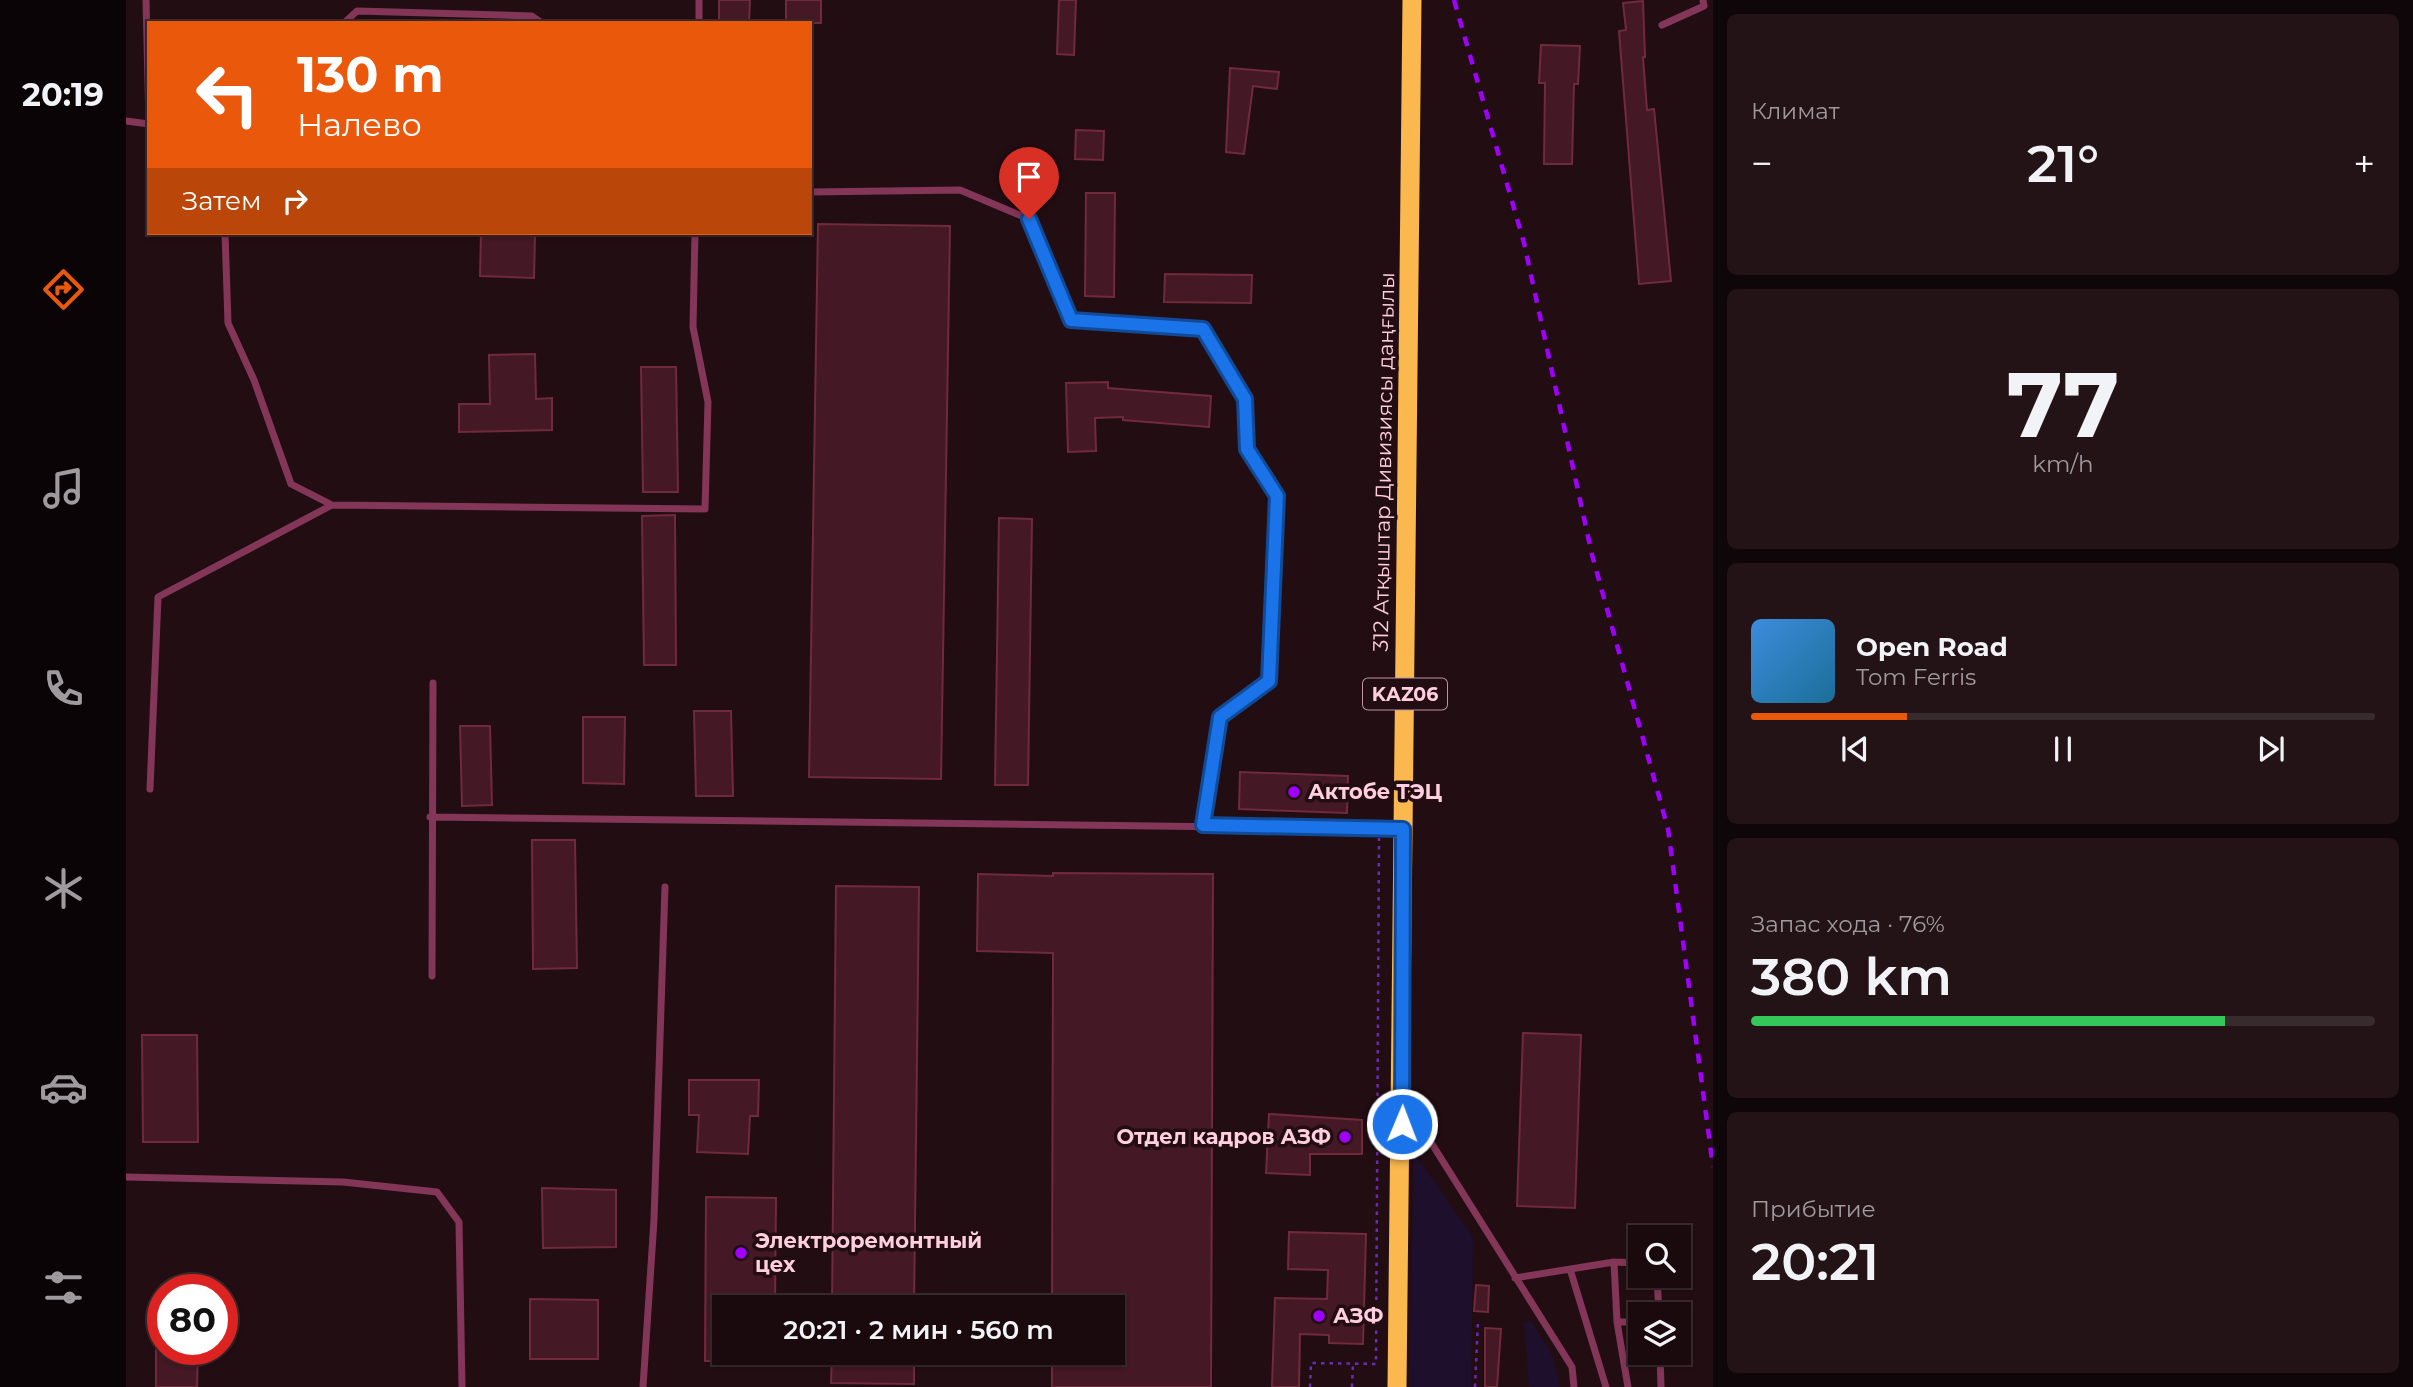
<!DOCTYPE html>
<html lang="ru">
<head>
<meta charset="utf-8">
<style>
  body { margin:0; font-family:Montserrat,sans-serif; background:#231317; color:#f1f3f6; height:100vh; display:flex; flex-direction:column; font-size:26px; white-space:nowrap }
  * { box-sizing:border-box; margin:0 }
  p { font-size:23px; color:#9f9a9e }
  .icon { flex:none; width:38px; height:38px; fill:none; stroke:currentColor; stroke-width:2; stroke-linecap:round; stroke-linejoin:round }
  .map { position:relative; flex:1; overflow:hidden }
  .drawer { display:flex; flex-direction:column; gap:14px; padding:14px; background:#0e0608; width:700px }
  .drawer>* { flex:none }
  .hud { position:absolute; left:21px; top:21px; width:665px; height:214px; border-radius:0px; box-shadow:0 2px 5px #0004,0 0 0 2px #382b2e; background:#ea580c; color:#fff; overflow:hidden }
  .controls { position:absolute; left:1502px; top:1225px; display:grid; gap:14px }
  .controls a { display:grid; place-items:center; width:63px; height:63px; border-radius:0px; background:#1a0a0e; box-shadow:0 2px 5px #0004,0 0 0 2px #382b2e; font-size:35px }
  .speed { position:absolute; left:21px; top:1274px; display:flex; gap:14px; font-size:35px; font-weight:700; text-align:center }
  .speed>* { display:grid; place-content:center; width:91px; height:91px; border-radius:50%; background:#1a0a0e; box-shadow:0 2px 5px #0004,0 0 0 2px #382b2e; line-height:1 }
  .speed .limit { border:10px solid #d22; background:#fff; color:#111 }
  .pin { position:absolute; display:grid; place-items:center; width:60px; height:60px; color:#fff; margin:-72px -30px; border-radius:50% 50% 50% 0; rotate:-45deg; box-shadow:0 0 7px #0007 }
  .pin .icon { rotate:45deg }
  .me { position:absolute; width:77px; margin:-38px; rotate:1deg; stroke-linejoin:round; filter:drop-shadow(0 0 5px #0008) }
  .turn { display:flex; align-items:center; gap:24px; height:147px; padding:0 35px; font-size:32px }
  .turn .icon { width:91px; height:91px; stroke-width:2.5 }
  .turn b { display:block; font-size:49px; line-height:60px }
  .then { display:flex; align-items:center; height:66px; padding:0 35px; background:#0003; gap:14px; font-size:26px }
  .big { font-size:52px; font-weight:600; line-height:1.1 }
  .drawer .tile { flex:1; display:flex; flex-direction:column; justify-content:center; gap:10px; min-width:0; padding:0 24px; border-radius:10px; background:#231317 }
  .drawer .dial { align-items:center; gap:0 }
  .dial b { font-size:91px; line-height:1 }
  .song { display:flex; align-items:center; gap:21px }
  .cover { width:84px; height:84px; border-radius:10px; background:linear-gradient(135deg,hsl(210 70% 55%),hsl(200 70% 35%)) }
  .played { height:7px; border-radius:4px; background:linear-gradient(90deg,#ea580c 25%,#382b2e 25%) }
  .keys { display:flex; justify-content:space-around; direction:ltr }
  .heat { display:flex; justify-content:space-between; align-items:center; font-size:38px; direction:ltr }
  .charge { height:10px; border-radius:5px; background:linear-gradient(90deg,#34c759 76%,#382b2e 0) }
  .trip { position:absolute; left:586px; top:1295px; width:413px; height:70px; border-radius:0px; background:#1a0a0e; box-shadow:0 2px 5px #0004,0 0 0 2px #382b2e; font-weight:600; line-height:70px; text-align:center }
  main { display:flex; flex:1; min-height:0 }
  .tab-bar { display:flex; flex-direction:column; width:126px; justify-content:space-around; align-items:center; background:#0a0406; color:#9f9a9e }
  .tab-bar .icon { width:49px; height:49px }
  .tab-bar .active { color:#ea580c }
  .tab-bar b { font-size:32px; color:#f1f3f6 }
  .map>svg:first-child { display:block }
</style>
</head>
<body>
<main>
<nav class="tab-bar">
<b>20:19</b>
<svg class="icon active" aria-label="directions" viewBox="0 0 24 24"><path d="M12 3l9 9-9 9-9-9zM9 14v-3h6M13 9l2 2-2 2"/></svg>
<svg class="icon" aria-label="music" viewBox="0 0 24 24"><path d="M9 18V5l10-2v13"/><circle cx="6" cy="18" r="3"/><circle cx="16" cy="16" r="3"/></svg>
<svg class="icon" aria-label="phone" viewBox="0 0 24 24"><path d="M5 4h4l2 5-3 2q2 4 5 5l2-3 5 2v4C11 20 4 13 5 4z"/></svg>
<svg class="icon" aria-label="climate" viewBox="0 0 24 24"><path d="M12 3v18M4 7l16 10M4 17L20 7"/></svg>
<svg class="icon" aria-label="car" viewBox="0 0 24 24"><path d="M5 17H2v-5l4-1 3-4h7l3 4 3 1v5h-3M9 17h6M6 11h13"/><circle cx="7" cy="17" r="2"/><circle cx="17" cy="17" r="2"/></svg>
<svg class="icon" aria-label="filters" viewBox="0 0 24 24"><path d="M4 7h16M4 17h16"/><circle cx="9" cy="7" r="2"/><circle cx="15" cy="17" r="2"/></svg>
</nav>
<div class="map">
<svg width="1587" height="1387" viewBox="0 0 1587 1387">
  <rect width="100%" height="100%" fill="#220d13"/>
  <path fill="#1e102d" d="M1288 1153 1347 1237 1345 1387H1283Z
    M1405 1321 1425 1353 1434 1387H1403L1398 1322Z"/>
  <path fill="#441824" stroke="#712a3c" stroke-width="2" d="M593 0H624L623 23H593Z
    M660 0H695V23H660Z
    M933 0H950L948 55 931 54Z
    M1517 1 1519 57H1517L1521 110 1528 109 1545 281 1513 284 1493 31 1500 30 1497 3Z
    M1415 45 1454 46 1452 84H1448L1446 164H1418L1419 83H1413Z
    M1104 68 1153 72 1151 89 1127 86 1118 154 1100 152Z
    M950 130 978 131 977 160 949 159Z
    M960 193H989L988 297 959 296Z
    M692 224 824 226 815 779 683 777Z
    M355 233H409L408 278 354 276Z
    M1039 274 1126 275 1125 303 1038 302Z
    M409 354 410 399 426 398V430L333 432V404H364L363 355Z
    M515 367H550L552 492H517Z
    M982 382V388L1085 396 1083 427 997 420V417L969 418 970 451 942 452 940 383Z
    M549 515 550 665H518L516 516Z
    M873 518 906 519 902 785H869Z
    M568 711H605L607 796H570Z
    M457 717H499L498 784 457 783Z
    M334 726H364L366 805 336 806Z
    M1114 772 1222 776 1221 813 1113 809Z
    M406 840H449L451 968 407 969Z
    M927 873 1087 874 1085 1387H926V1353H987V1307H926L927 953 851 951 852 874 927 876Z
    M710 886 793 887 788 1307H706Z
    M1397 1033 1455 1035 1449 1208 1391 1206Z
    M16 1035H71L72 1142H17Z
    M563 1080H633L632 1116H624L622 1154 571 1152 573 1115H563Z
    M1143 1114 1236 1120V1154H1184V1175L1140 1173Z
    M416 1188 490 1190V1247L417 1248Z
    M580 1197 650 1198 649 1307H598V1361H579Z
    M1163 1232 1240 1234 1237 1344 1203 1343V1335L1174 1334 1173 1387H1146L1149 1298 1201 1299 1202 1270 1162 1269Z
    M1350 1285 1363 1286 1362 1312 1348 1311Z
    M404 1299 472 1300V1359H404Z
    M1359 1328 1375 1329 1371 1387H1359Z
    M30 1349H72L71 1387H30Z
    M706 1353H788V1384L705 1383Z"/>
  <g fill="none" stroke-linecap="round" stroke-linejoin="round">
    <path stroke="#6e2ab7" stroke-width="2.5" stroke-dasharray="3.5 5" stroke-linecap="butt" d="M1184 1387 1185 1363 1250 1364 1253 838
      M1226 1387 1227 1364
      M1349 1387 1352 1321"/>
    <path stroke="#833657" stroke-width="7" d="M218 23 231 11 406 16 416 23
      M573 23V0
      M1536 25 1578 6 1577 0
      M0 121 23 124 20 0
      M684 192 834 190 903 219 945 320 1077 329 1119 399 1121 449 1151 496 1143 681 1094 717 1077 825
      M99 233 102 323 128 380 165 484 206 505
      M24 789 32 597 206 505 579 509 582 402 567 327 569 233
      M304 817 1276 829
      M306 976 307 683
      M1279 1101 1446 1367 1448 1387
      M0 1177 217 1182 311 1192 333 1222 336 1387
      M1488 1262 1491 1322 1502 1387
      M1444 1269 1480 1387
      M1531 1276 1533 1314
      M1389 1278 1488 1262 1514 1263
      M1491 1322H1514
      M1534 1353 1535 1387
      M517 1387 528 1220 539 887"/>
    <path stroke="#fab84f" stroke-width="19" d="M1271 1387 1286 0"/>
    <path stroke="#9f00f9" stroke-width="4.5" stroke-dasharray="10 9" stroke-linecap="butt" d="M1328 0 1398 243 1466 555 1542 829 1587 1167"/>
  </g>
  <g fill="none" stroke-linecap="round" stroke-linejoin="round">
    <g stroke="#114b97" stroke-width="18">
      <path id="route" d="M903 219 945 320 1077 329 1119 399 1121 449 1151 496 1143 681 1094 717 1077 825 1277 829 1276 1124"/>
    </g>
    <use href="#route" stroke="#1a73e8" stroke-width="12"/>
  </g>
  <g fill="#9f00f9" stroke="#220d13" stroke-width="2.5">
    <circle cx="1168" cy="792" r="7"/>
    <circle cx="1219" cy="1137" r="7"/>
    <circle cx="615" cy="1253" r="7"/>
    <circle cx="1193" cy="1316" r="7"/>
  </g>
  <g text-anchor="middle" stroke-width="7" stroke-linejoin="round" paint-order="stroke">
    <rect fill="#220d13" stroke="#bd94a2" stroke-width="2" x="1237" y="678.5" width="84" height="31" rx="5"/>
    <g font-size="19" font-weight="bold" fill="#ffcedf">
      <text x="1279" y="701">KАZ06</text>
    </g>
    <g font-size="21" fill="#ffcedf" stroke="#220d13">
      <text transform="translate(1258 462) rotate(-89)" y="7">312 Атқыштар Дивизиясы даңғылы</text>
    </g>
    <g font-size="21" font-weight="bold" fill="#ffcedf" stroke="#220d13" text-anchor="start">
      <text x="1182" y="799">Актобе ТЭЦ</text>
      <text x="1205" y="1144" text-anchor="end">Отдел кадров АЗФ</text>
      <text x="629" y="1248">Электроремонтный<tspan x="629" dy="24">цех</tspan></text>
      <text x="1207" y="1323">АЗФ</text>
    </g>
  </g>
</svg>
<div class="controls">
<a><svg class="icon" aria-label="search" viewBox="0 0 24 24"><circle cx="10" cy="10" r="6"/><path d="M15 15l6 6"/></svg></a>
<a><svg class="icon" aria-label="layers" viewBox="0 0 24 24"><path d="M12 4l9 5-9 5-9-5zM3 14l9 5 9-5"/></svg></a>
</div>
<div class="speed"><div class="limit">80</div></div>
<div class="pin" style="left:903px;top:219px;background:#d93025"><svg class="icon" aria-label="arrive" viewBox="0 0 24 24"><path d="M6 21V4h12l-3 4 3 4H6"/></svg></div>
<svg class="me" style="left:1276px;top:1124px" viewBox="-20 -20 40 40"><circle r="17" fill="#1a73e8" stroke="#fff" stroke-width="3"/><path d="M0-11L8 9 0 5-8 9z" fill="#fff"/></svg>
<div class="trip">20:21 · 2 мин · 560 m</div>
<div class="hud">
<div class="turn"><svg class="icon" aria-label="left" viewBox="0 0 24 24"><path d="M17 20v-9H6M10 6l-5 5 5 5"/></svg><div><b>130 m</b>Налево</div></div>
<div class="then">Затем<svg class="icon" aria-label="right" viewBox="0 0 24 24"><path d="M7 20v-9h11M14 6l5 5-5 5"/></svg></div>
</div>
</div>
<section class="drawer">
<div class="tile"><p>Климат</p>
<div class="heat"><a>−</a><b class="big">21°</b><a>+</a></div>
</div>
<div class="tile dial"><b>77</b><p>km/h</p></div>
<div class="tile">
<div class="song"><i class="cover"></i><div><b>Open Road</b><p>Tom Ferris</p></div></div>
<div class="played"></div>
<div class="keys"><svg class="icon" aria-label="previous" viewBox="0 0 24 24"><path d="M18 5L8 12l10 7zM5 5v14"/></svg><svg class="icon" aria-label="pause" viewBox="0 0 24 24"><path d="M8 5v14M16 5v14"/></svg><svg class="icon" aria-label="next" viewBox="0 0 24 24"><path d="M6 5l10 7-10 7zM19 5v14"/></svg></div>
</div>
<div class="tile"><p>Запас хода · 76%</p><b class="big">380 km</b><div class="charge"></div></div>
<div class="tile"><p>Прибытие</p><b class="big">20:21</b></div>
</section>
</main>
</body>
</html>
